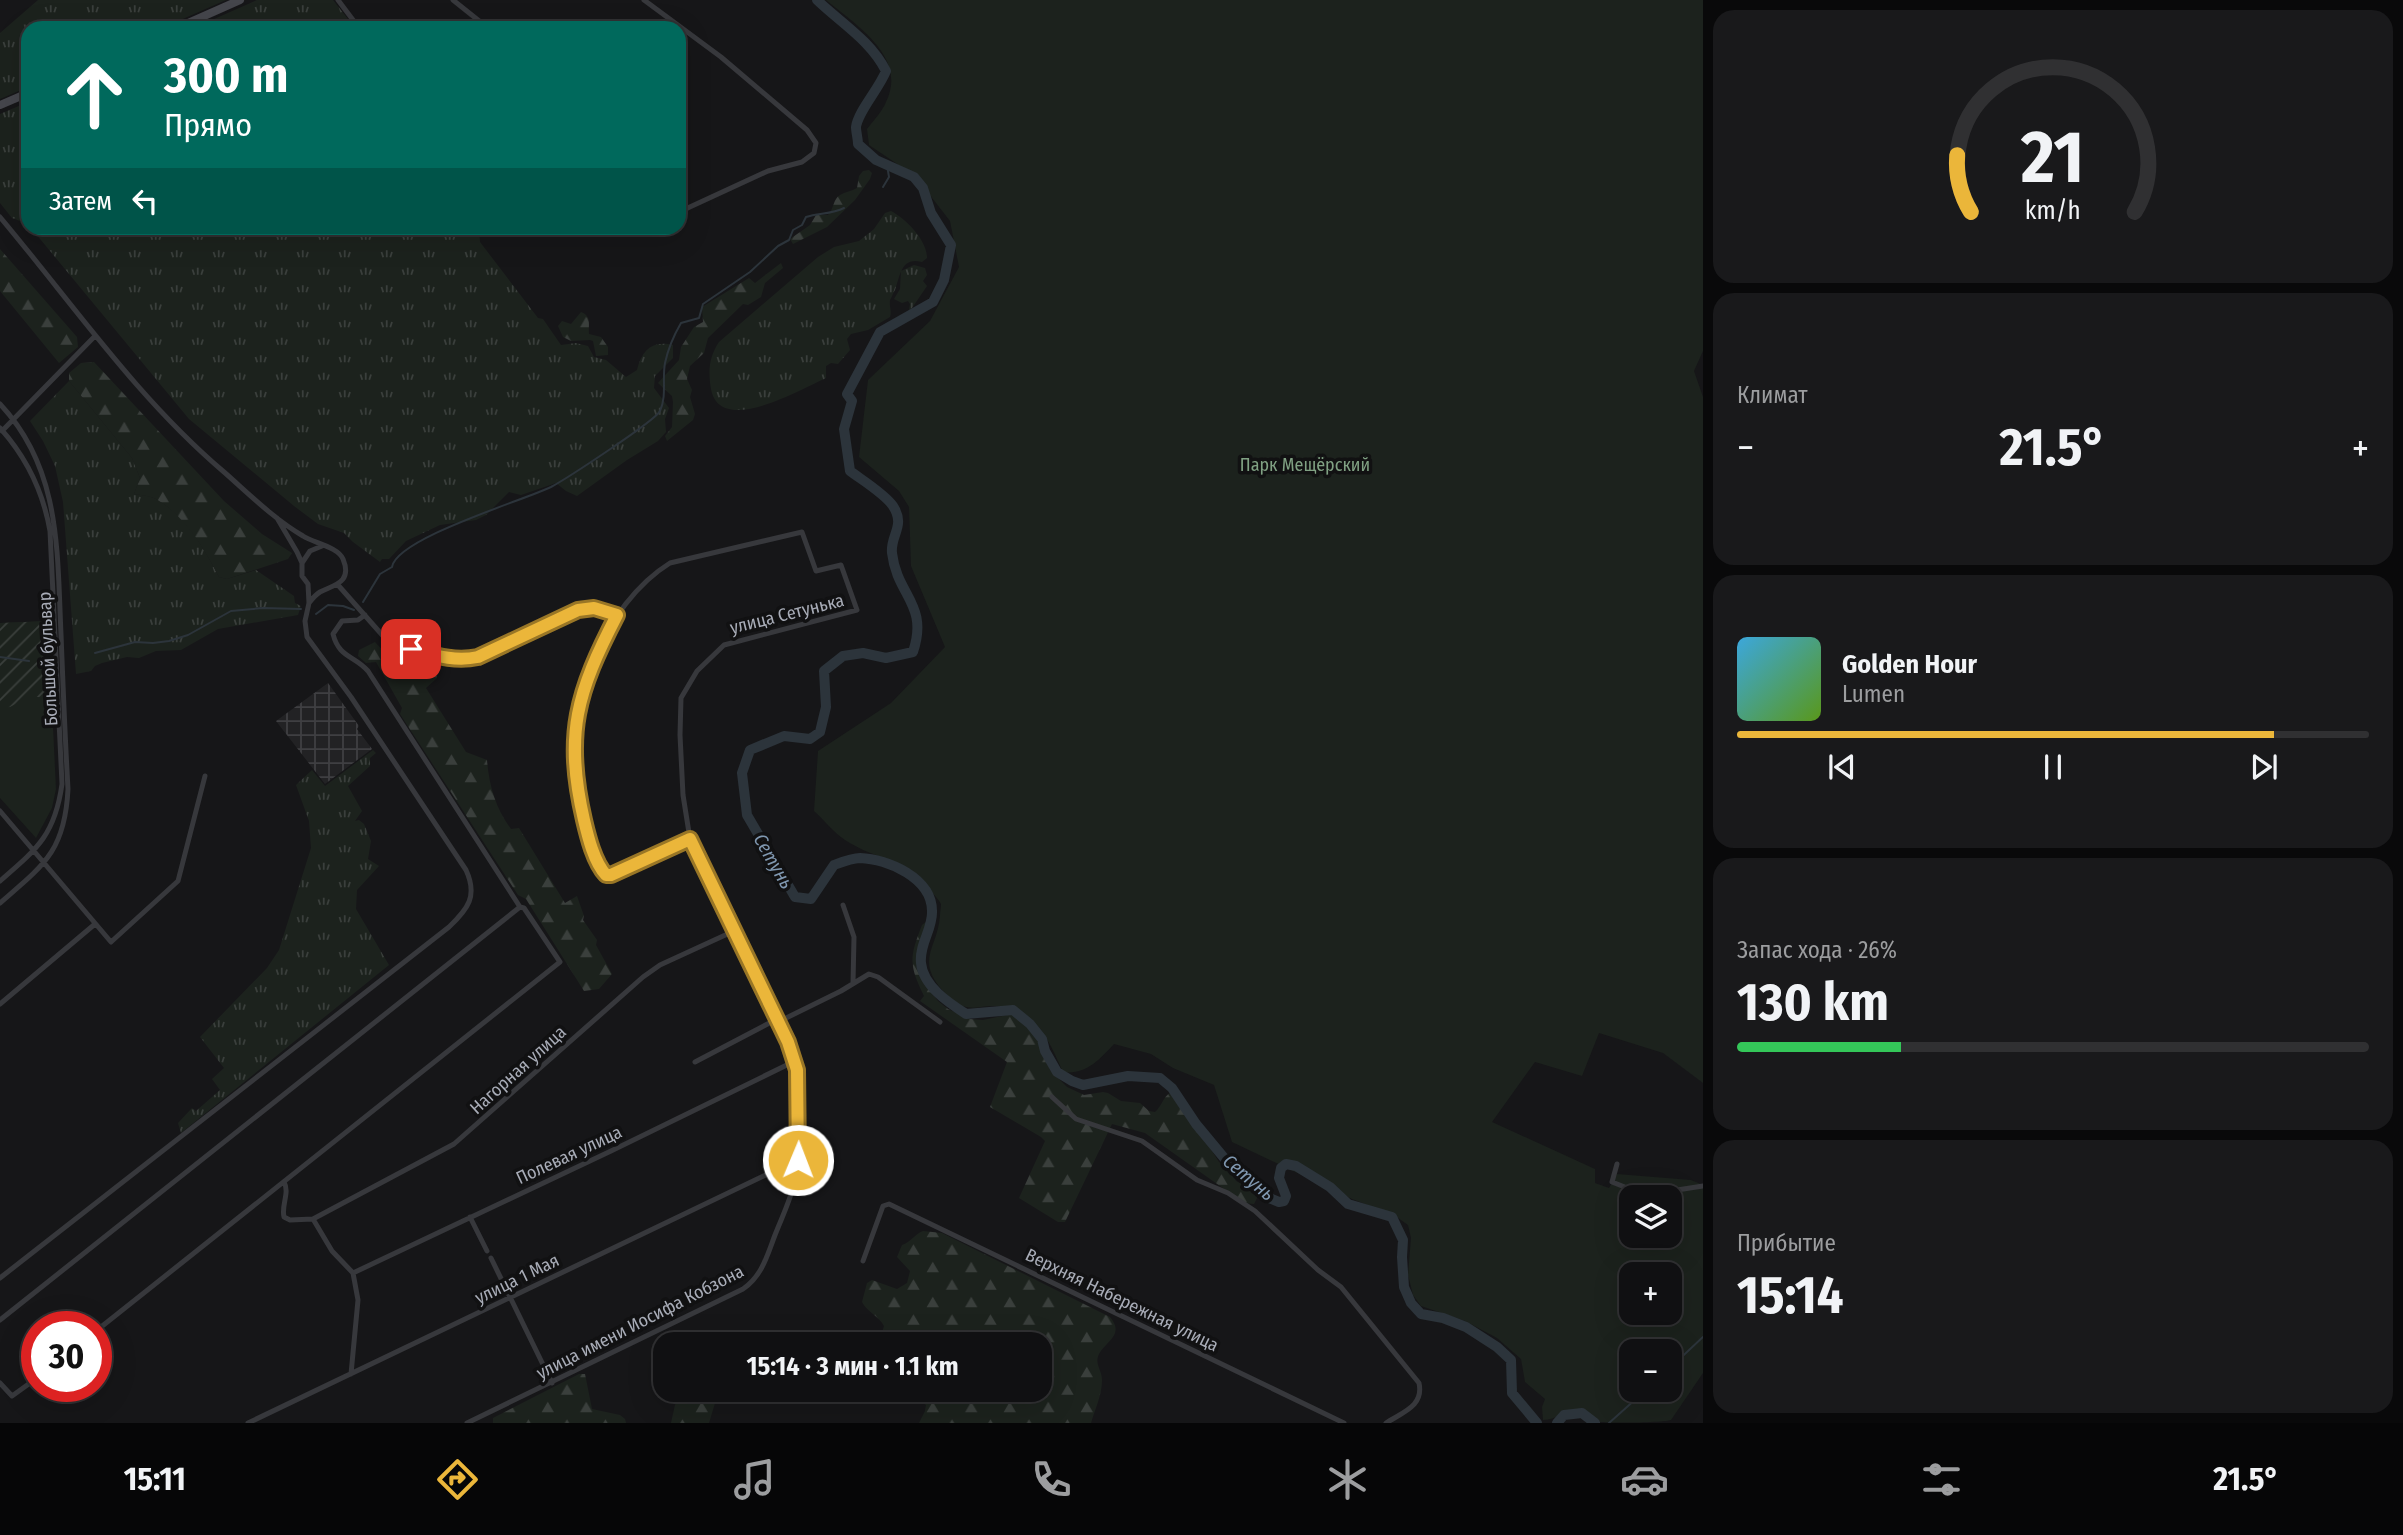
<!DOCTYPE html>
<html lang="ru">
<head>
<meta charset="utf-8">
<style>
  body { margin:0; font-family:"Fira Sans Condensed",sans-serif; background:#19191b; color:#f1f3f6; height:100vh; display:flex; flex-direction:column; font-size:26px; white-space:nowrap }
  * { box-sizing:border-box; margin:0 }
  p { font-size:23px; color:#9c9d9f }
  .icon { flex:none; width:38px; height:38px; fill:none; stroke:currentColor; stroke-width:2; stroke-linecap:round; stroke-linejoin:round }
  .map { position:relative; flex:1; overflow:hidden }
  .sheet { display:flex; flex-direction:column; gap:10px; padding:10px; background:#09090a; width:700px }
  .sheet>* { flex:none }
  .top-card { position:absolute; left:21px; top:21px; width:665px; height:214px; border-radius:21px; box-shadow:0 7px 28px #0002,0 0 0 2px #303032; background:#00695c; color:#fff; overflow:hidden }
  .fabs { position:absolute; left:1619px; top:1185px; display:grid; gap:14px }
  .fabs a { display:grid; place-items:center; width:63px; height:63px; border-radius:14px; background:#101012; box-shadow:0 7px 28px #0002,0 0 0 2px #303032; font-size:35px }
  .speed { position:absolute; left:21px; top:1311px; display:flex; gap:14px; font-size:35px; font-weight:700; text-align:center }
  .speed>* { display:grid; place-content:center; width:91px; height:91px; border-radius:50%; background:#101012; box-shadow:0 7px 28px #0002,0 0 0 2px #303032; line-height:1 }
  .speed .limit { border:10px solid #d22; background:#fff; color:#111 }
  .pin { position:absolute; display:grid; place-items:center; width:60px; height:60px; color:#fff; margin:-30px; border-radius:14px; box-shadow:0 4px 10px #0006 }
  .me { position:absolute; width:77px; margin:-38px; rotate:1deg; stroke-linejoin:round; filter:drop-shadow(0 0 5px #0008) }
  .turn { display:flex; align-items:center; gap:24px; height:147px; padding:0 28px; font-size:32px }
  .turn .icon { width:91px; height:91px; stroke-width:2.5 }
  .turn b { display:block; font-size:49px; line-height:60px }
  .then { display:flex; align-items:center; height:66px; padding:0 28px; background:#0003; gap:14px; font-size:26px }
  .big { font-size:52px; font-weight:700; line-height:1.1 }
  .sheet .card { flex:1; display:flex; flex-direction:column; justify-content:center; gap:10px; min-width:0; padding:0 24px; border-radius:21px; background:#19191b }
  .sheet .dial { align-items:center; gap:0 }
  .dial svg { height:182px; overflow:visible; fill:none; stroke:#303032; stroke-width:7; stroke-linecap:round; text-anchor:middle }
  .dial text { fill:#f1f3f6; stroke:none }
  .song { display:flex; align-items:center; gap:21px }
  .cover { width:84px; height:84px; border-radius:10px; background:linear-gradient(135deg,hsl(200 70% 55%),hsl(90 70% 35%)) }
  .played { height:7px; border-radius:4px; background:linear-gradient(90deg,#ebb63a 85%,#303032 85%) }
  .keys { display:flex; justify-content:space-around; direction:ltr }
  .heat { display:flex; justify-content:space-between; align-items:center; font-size:38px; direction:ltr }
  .charge { height:10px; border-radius:5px; background:linear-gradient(90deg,#34c759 26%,#303032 0) }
  .trip { position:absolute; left:653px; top:1332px; width:399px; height:70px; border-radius:21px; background:#101012; box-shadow:0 7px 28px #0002,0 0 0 2px #303032; font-weight:700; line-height:70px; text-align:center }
  .tab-bar { display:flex; height:112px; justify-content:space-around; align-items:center; background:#060607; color:#9c9d9f }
  .tab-bar .icon { width:49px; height:49px }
  .tab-bar .on { color:#ebb63a }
  .tab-bar b { font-size:32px; color:#f1f3f6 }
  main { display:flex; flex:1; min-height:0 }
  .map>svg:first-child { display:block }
</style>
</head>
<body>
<main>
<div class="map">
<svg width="1703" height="1423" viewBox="0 0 1703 1423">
  <defs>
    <pattern id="industrial-grid" width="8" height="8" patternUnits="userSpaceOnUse" patternTransform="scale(1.75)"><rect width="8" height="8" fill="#222224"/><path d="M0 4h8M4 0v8" fill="none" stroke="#3f3f42"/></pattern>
    <pattern id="grass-tufts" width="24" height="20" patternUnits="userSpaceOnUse" patternTransform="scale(1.75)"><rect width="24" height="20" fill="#1c221d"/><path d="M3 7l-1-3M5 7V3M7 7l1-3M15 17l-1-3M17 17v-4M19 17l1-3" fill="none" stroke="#3a3f3c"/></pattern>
    <pattern id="forest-firs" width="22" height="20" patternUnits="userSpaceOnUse" patternTransform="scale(1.75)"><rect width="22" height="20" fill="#1c221d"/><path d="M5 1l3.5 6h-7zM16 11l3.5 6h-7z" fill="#3a3f3c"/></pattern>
    <pattern id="garden-furrows" width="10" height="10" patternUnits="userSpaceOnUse" patternTransform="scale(1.75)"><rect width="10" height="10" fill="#1c221d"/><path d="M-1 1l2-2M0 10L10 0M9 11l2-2" fill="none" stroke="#3a3f3c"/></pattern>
  </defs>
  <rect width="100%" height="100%" fill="#161618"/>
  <path fill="url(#industrial-grid)" d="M328 683 359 726 357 729 372 749 325 784 276 721Z"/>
  <path fill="url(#grass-tufts)" d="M38 0H226L162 28H28V87L0 99V33Z
    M257 0H333L355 28H194Z
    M28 102V224L12 218 0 203V114Z
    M891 211C906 219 927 240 927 258L922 262C901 256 900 276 895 290 894 291 891 299 890 300 889 307 892 311 890 317L868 330 851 334 847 339 850 350 838 364 831 363 826 366V378C801 389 720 437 711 389 708 371 709 357 719 342L818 257 834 247 859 241 874 229 885 213Z
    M31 228H479L480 242 538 318 543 319 561 345 576 343 588 346 594 357 606 360 626 377 637 370C642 349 653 340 673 345V358L655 376 654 388 669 408 665 419 666 432 658 441 627 460 577 496 566 491 556 483 521 495 509 492 486 515 476 520 440 525 406 541 389 559H382L380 562 353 542 344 533 318 524 294 506 189 419Z
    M914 265 925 268 927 275 923 281 927 286 912 308 909 310 910 304 908 301 902 303 894 299 900 289 901 271Z
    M69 381 132 458 140 478 134 494C141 495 150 496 156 499 186 516 204 548 219 577L227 579 256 570 294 596 295 603 301 606 298 615 218 629 181 650 156 651 139 658 127 657 102 663 95 666 91 671 76 674 63 502 55 466 43 441 30 421Z
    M373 750 376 753 370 758V766L348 786 362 811 355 821 359 820 364 824 371 841 368 859 379 866 357 890 356 909 389 965 181 1133 178 1123 192 1108 196 1111 220 1090 212 1079 224 1068 200 1037 267 968 279 950 311 848 309 821 296 785 312 770 325 786Z"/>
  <path fill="url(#forest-firs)" d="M869 170 872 173 870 179 855 200 827 227 793 244 790 239 810 225 816 215H828C834 209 833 199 840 195 845 192 852 191 857 188L859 176 863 171Z
    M0 249 77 337 78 347 59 363 0 291Z
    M781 263 783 268 765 283 761 297 748 305 743 304 708 338 704 353 690 366 687 379 692 390 690 397 695 414 693 420 667 441 665 436 672 427 673 402 672 396 658 383 679 360 681 347 694 327 703 322 702 307 749 278 755 283Z
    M581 312C592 316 588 325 589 334L601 337 608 347V355L596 356 593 341 590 340 571 341 563 337 558 326 562 321 571 324Z
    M94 362 224 501 262 534 292 553 288 559 227 579 219 577C204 548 185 516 156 499 150 496 140 495 134 494L140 478 132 458 69 381V373L81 363Z
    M375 642 397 666 393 674 400 679 419 662 434 664 437 678 426 688 466 752 487 760C489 786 496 809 511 829L519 828 565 903 577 896 584 916 583 920 597 940 596 945 612 974 599 989 584 991 526 899 518 895 400 714 402 708 376 662 366 663 358 656 359 650Z
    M927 921 919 964 930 991 938 1001 948 1009 970 1019 983 1020 1012 1014 1018 1016 1036 1034 1050 1070 1067 1087 1084 1095 1103 1092 1108 1093 1121 1101 1140 1103 1149 1111 1155 1112C1162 1106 1163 1097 1170 1093L1176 1096 1219 1162 1230 1169 1236 1181 1257 1191V1198L1254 1204 1244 1203 1145 1133 1112 1124 1065 1222H1058L1019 1198 1045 1141 1041 1137 990 1107 1007 1062 920 1001 924 996C909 965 909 958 922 925Z
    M923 1231 942 1233 1110 1317C1125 1335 1106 1341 1099 1354 1094 1364 1102 1370 1102 1380 1102 1395 1095 1409 1091 1423H919L925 1411 926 1405 905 1390H1040V1344H871L881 1336 884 1326C879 1316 867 1312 862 1302L867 1283 872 1280 897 1289 907 1283 910 1271 897 1257 902 1245C911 1242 915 1234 923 1231Z
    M579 1374H585L592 1409 620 1415 625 1419 626 1423H493V1418Z
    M682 1390H704L715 1403 709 1423H671L675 1405Z"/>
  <path fill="#1c221d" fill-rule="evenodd" d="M826 0H1703V351L1694 371 1703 397V1083L1663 1053 1599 1033 1582 1076 1535 1062 1492 1122 1595 1169V1183L1609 1188 1617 1174 1691 1180 1703 1185V1373L1671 1420C1659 1423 1609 1423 1599 1422 1594 1420 1590 1413 1585 1412 1570 1407 1558 1420 1543 1420L1542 1407 1545 1399 1525 1382 1521 1359 1497 1338 1465 1321 1421 1306 1413 1295 1408 1275 1411 1238 1408 1225 1394 1215 1352 1199 1232 1142 1214 1085 1173 1068 1151 1054 1114 1044C1099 1060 1086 1075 1063 1072 1051 1045 1038 1013 1005 1007 980 1002 968 1018 946 994 913 960 938 949 940 915 940 912 941 908 941 904 939 900 934 895 931 891 909 859 875 860 845 840 834 833 824 820 814 811L818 751 891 703 945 647 911 566 909 507 899 491 859 457 868 380 930 321 959 267 950 221 915 176 869 145 867 129C873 121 882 112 886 102 908 57 856 25 826 0ZM1631 1197H1670V1236H1631ZM1631 1274H1670V1312H1631ZM1631 1351H1670V1390H1631Z
    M48 621 56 789 52 808 36 838 0 798V623Z"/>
  <path fill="url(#garden-furrows)" d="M48 621 52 699 31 696 10 707 0 708V623Z"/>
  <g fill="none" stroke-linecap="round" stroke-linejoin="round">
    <path stroke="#2c343b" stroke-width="2" d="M883 187 889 177 887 165
      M363 602 380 574 392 567C397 538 522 501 551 487 566 479 655 421 660 411 667 396 662 378 665 363 668 349 674 335 681 323L699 318 703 304 750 272 778 246 789 240 793 230 802 225 806 217C819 213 832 214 844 208
      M316 614 328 605 343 606 354 610
      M95 653 135 642 153 643 169 641 188 635 231 611 263 608 301 609
      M0 657 29 661
      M1670 1368 1703 1337
      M1609 1423 1646 1390"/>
    <path stroke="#2c343b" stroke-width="10" d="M817 0C842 24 870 40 886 71 879 89 858 111 856 127 856 132 858 139 858 144L876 160 914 177 923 188 931 213 951 245 944 280 933 302 880 332 847 394 852 401 844 429 850 471C862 480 885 494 893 506 906 526 890 535 892 553 897 596 929 604 913 652L886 658 863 653 843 656 824 671 826 707 820 732 810 739 784 736 750 750 742 773 747 815 795 897 811 899 834 865C842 862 852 858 860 858 888 859 932 878 932 911 933 929 919 944 921 963 923 986 949 1003 966 1014L1013 1010 1030 1024 1042 1039 1045 1051 1057 1072 1072 1081 1083 1085 1128 1076 1160 1078 1172 1088 1196 1124 1230 1165 1251 1177 1269 1198 1279 1202 1284 1201 1286 1196 1279 1178 1281 1168 1286 1164 1296 1166 1330 1187 1348 1204 1392 1217 1403 1240 1402 1257 1404 1287 1411 1303 1421 1314 1443 1318 1466 1327 1497 1347 1511 1360 1512 1393 1537 1423
      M1557 1423 1564 1415 1582 1413 1595 1423"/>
    <path stroke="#37383c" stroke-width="5" d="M338 0 359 28
      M453 0 488 28
      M644 0 721 57 807 130 816 143 814 153 802 162 768 171 679 212
      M0 217C73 304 137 398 224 472 249 494 274 519 303 536 314 543 338 547 343 559 353 583 333 585 320 592 315 595 312 599 309 603
      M624 228 627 234 642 228
      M0 404C61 469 57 550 61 634 63 686 65 737 68 789 65 851 44 865 0 903
      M0 428C27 458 43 491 50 531L62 784C55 835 37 849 0 881
      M2 431 95 336
      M302 563 310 551 322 546
      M338 585 391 645 450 659 459 660 478 657 578 610 594 608 617 615
      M0 811 111 942 178 881 205 776
      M843 905 854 937 853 983
      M0 1004 95 924
      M778 1022 841 991 869 974 878 977 940 1022
      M695 1062 777 1019
      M1052 1097 1076 1119 1142 1141 1197 1180 1228 1193 1255 1211 1318 1270 1341 1287 1419 1383C1424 1406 1403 1412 1386 1423
      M1617 1164 1612 1182 1645 1195 1703 1186
      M284 1182C290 1193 281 1205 284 1217L290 1220 313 1219 332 1251 353 1273 358 1300 351 1374
      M470 1217 487 1251
      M313 1219 454 1144 643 977 660 965 734 931
      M491 1258 552 1383
      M863 1261 883 1206 889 1204 1344 1423
      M353 1273 611 1151 795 1061
      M0 1278 449 927C468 909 478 896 466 870L351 697 307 637 305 621 309 603 308 584 302 576V563L297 552 277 518
      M0 1320 520 907
      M96 1331 560 962 524 908 520 907 368 671C354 655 339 658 333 634L342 621 358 620 365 615
      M0 1383 12 1396 37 1378
      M248 1423 797 1160
      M467 1423 743 1289C762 1276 767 1256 775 1235 782 1217 791 1199 795 1180 803 1141 802 1078 788 1042L690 839 683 795 680 735 681 698 697 671 724 645 857 610 841 565 816 571 802 532 670 563C604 604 563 707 576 784 581 814 591 842 602 871L606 875H611L690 839"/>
    <path stroke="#45464c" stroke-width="8" d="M177 28 240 0
      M0 105 28 93"/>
  </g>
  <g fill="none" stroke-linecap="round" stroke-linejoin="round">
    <g stroke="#997626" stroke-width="18">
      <path id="route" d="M411 649C434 655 454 662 478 657L578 610 594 608 617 615C577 692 564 734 584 820 588 837 594 862 606 875H611L690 839 788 1042 797 1070 798 1160"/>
    </g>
    <use href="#route" stroke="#ebb63a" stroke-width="12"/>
  </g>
  <g text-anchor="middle" stroke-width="7" stroke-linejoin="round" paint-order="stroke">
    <g font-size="18" fill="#80a183" stroke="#111112">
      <text x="1305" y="471">Парк Мещёрский</text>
    </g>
    <g font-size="18" fill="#a8acb7" stroke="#111112">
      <text transform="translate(787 614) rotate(-14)" y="6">улица Сетунька</text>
      <text transform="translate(48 659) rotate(-93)" y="6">Большой бульвар</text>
      <text transform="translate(518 1070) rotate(-42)" y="6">Нагорная улица</text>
      <text transform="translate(569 1155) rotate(-25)" y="6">Полевая улица</text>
      <text transform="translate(517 1279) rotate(-26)" y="6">улица 1 Мая</text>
      <text transform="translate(1122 1300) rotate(26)" y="6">Верхняя Набережная улица</text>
      <text transform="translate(640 1322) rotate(-27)" y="6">улица имени Иосифа Кобзона</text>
    </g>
    <g font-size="19" font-style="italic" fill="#8098b1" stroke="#111112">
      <text transform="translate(774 861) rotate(60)" y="7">Сетунь</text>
      <text transform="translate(1249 1177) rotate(40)" y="7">Сетунь</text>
    </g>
  </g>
</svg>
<div class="fabs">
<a><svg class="icon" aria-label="layers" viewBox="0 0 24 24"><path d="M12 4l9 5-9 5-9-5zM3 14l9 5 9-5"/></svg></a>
<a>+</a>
<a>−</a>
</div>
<div class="speed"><div class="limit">30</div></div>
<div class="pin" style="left:411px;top:649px;background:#d93025"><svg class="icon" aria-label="arrive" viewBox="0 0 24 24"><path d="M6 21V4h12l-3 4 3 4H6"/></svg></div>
<svg class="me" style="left:798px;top:1160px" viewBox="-20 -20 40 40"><circle r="17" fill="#ebb63a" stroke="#fff" stroke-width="3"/><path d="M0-11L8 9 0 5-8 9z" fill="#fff"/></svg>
<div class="trip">15:14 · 3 мин · 1.1 km</div>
<div class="top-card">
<div class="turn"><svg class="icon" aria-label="ahead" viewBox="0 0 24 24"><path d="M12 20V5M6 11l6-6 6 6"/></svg><div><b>300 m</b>Прямо</div></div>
<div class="then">Затем<svg class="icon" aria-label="left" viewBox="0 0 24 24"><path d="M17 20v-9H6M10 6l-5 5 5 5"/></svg></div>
</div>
</div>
<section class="sheet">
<div class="card dial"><svg viewBox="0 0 100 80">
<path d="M14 69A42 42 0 1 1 86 69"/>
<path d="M14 69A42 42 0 0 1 8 44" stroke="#ebb63a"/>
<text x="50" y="56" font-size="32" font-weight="700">21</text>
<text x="50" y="72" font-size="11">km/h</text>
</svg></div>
<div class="card"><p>Климат</p>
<div class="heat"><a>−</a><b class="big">21.5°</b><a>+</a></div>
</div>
<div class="card">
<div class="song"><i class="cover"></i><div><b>Golden Hour</b><p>Lumen</p></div></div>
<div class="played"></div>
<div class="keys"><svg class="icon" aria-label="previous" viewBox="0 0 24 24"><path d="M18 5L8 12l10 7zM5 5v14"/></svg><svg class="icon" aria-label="pause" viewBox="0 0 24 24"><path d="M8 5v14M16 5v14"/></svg><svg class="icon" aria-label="next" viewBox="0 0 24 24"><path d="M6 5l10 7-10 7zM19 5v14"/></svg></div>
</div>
<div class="card"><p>Запас хода · 26%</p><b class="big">130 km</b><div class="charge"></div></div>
<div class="card"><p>Прибытие</p><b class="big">15:14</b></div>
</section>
</main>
<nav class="tab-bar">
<b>15:11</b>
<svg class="icon on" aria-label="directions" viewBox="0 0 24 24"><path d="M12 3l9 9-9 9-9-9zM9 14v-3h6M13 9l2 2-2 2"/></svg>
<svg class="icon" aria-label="music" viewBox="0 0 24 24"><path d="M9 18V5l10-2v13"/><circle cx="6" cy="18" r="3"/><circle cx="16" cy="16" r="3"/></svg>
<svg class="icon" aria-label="phone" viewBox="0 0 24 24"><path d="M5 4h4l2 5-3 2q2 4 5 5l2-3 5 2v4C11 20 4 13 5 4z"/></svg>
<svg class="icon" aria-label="climate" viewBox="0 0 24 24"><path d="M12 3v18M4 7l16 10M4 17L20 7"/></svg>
<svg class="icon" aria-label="car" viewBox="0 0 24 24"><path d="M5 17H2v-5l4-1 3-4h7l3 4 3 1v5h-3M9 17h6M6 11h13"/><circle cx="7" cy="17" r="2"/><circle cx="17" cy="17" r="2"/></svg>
<svg class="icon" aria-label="filters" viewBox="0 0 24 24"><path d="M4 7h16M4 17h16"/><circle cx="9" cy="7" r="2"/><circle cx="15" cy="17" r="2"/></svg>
<b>21.5°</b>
</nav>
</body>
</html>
